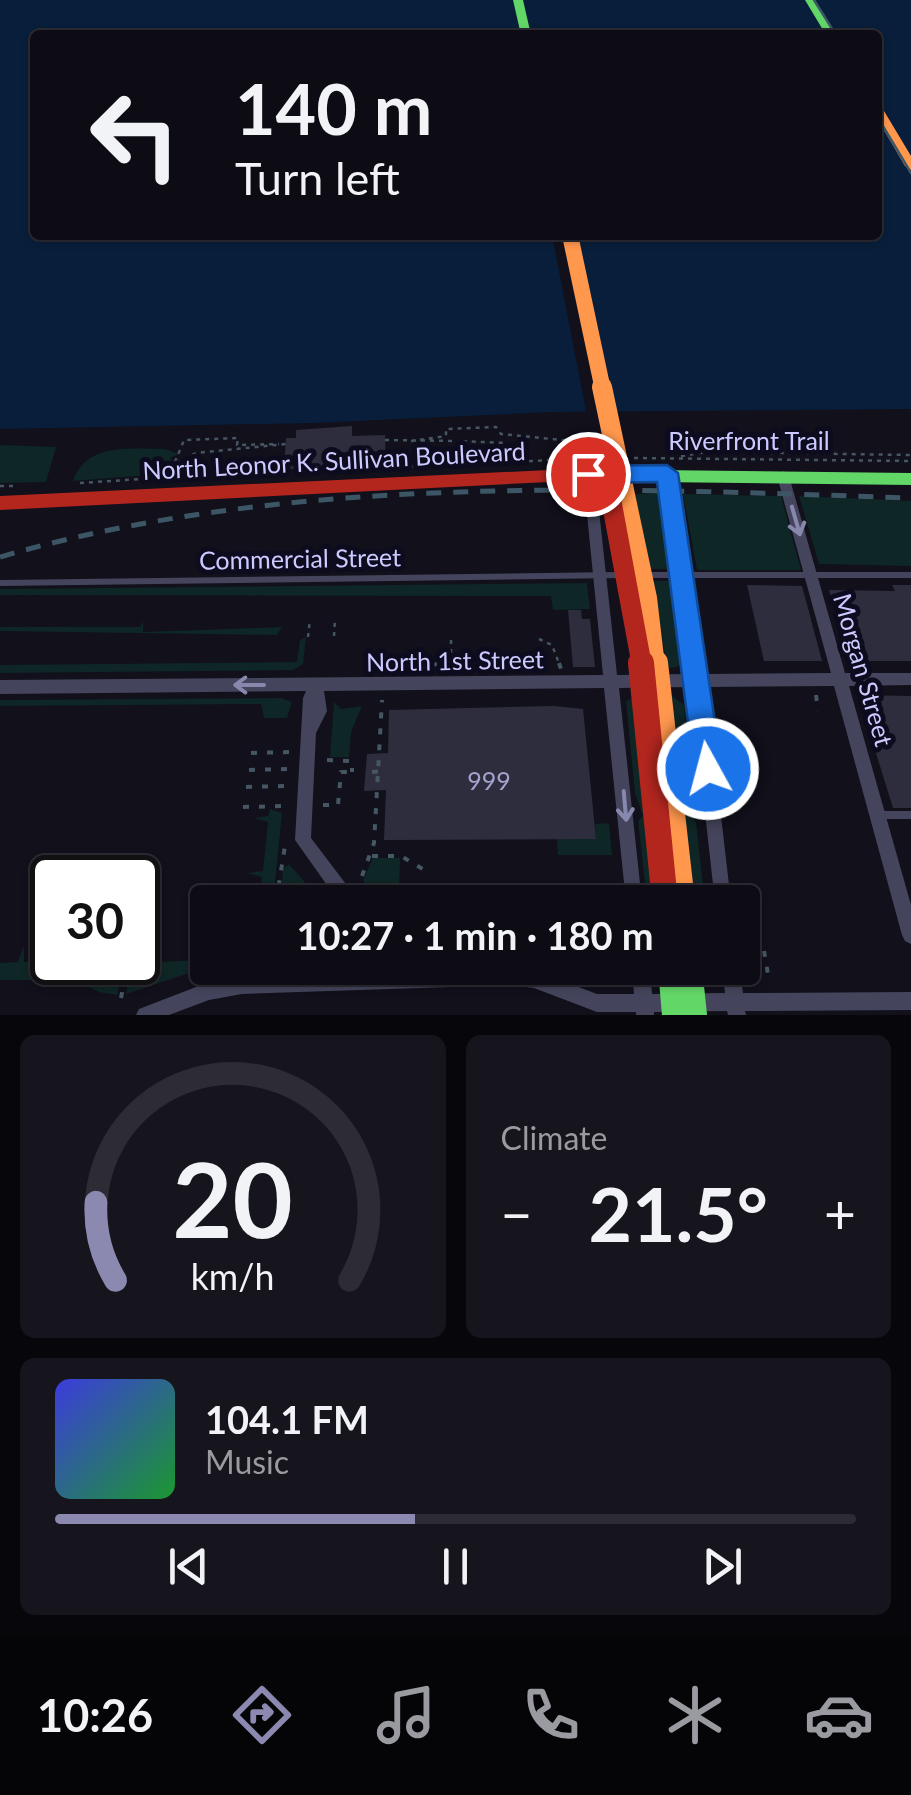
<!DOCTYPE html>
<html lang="en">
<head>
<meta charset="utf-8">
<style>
  body { margin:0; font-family:Lato,sans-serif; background:#16151d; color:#f1f3f6; height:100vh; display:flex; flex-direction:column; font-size:38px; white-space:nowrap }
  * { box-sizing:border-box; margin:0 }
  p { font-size:32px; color:#9a9ba0 }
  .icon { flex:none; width:55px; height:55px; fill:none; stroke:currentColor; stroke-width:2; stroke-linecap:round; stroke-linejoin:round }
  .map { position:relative; height:1015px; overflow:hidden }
  .side { display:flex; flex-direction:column; gap:20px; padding:20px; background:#07070b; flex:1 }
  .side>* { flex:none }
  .hud { position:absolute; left:30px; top:30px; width:852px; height:210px; border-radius:10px; box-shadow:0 2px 8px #0004,0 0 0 2px #2d2c34; background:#0d0c14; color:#f1f3f6; overflow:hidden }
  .speed { position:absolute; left:30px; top:855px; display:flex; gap:20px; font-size:50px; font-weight:700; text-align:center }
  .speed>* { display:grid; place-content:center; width:130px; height:130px; border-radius:50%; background:#0d0c14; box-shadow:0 2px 8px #0004,0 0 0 2px #2d2c34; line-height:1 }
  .speed .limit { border:5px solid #111; border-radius:15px; background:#fff; color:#111 }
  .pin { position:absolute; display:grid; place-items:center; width:85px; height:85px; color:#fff; margin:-42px; border:5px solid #fff; border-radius:50%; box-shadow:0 2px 10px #0007 }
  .me { position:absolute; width:110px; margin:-55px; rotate:353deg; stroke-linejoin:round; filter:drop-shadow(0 0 8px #0008) }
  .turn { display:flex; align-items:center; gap:35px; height:210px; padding:0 40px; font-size:45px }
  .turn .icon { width:130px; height:130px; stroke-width:2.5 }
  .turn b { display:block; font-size:70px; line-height:85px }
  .big { font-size:75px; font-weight:700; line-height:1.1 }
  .side .tile { flex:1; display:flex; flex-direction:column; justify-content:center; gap:15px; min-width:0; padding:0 35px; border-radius:15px; background:#16151d }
  .side .dial { align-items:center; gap:0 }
  .dial svg { height:260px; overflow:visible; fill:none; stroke:#2d2c34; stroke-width:7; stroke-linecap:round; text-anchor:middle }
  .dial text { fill:#f1f3f6; stroke:none }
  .song { display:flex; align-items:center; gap:30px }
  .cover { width:120px; height:120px; border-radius:15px; background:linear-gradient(135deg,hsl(240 70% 55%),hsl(130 70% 35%)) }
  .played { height:10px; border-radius:5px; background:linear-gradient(90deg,#8b89af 45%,#2d2c34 45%) }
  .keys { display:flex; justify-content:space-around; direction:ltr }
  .heat { display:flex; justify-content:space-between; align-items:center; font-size:55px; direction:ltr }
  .side .tiles { flex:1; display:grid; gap:20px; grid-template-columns:1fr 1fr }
  .tile:last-child { grid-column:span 2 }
  .trip { position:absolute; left:190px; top:885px; width:570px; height:100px; border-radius:10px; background:#0d0c14; box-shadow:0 2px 8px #0004,0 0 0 2px #2d2c34; font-weight:700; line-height:100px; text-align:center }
  .menu { display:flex; height:160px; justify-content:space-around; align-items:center; background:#050508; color:#9a9ba0 }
  .menu .icon { width:70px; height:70px }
  .menu .on { color:#8b89af }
  .menu b { font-size:45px; color:#f1f3f6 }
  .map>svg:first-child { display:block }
</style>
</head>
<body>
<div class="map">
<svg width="911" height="1015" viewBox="0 0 911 1015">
  <rect width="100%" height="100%" fill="#11101b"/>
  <path fill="#0e2625" d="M0 445 56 447 46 482 0 483Z
    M165 449 179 454 170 458 173 463 148 475 73 481C86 442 132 449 165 449Z
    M658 493 670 569H651L634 494Z
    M683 494 781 496 801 570H697Z
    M799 496 911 501V566L819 564Z
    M653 581H671L681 664 677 667 667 668Z
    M587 583 590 609 553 610 551 596 0 595V589Z
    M143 621V632L282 627 277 635 0 631V627H140Z
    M306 637 303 664 293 670 0 673V665L297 662 300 640Z
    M640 695 672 696 684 705 694 800 688 806 696 823 705 902H647L638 821 643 816 635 793 626 701Z
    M281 698 292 702 287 718H264L261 704 0 706V700Z
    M334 702 341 709 362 706 351 732 349 757H330Z
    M270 809 282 813 273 902H259L262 877 247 873 263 871 268 822 254 818 268 816Z
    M609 823 612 855H558L557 839H596L595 824Z
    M373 858H400L399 893H411V902H376L363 880Z
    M289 864 322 902H280L283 869Z
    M24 945V962L124 963 117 995 99 992 75 980H0V963L18 962Z
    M207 960V967L126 994 132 963Z"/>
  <path fill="#081e3a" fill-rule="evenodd" d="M0 0H911V409L551 412 313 423 0 429ZM35 35H878V235H35Z"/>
  <path fill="#11101b" d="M552 235H576L617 416H587Z"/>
  <path fill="#2e2d3e" d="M352 426V436L385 435 386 465 284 469 286 438H296V430Z
    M747 585 802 586 822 661H764Z
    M892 585H911V661H862L854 635H842L829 590 895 591Z
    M568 610H581L582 619H590L595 667H573Z
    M858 695 911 696V808H893Z
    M554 706 583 709 596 839 384 840 386 790 364 791 367 754 388 753 389 710Z"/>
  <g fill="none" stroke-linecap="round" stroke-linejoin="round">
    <path stroke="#455762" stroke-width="2.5" stroke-dasharray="4 5" stroke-linecap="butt" d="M385 440 457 441
      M411 441 446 436V429L496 427 501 434 592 443
      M681 456 708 452 911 455
      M634 458 911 461
      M482 461 458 441 507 443
      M175 462 184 440 238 438 237 445 279 444
      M466 464 596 458
      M205 475 450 465
      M150 478 188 476
      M144 479 196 453 286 444
      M80 483 142 479
      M0 486H16
      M334 636 335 619
      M308 637 310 619
      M539 639 552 645 560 666
      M451 640V666
      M854 648 859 664"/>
    <path stroke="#455762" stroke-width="4" stroke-dasharray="6 10" stroke-linecap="butt" d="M559 663 561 669
      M419 670V666L451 663
      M816 695 818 711
      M251 753 290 752
      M327 760 352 761V772
      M249 770 290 769
      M372 772 387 771
      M246 787 288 786
      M323 805H338L341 772H348
      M243 807 286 806
      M372 856H401L426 871
      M362 876 374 843 382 700
      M276 902 285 846
      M764 951 769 980
      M121 998 128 962"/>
    <path stroke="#44455c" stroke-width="6" d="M646 575H911
      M0 583 619 575"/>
    <path stroke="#44455c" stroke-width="8" d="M878 815H911"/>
    <path fill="#44455c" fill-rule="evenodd" d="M667 468 673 473 704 674 831 673 777 476 783 471 789 476 845 673H911V685L849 686 911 905V944L905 941 902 935 834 686 706 687 731 902H715L691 687 619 688 642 902H626L604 688 324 691 327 711 316 733 311 838 355 896 357 902H339L295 840 303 698 306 691 0 694V680L603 675 583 474 589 469 595 474 617 675 690 674 661 473Z
      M513 968 534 970 597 994H634L632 968H650L652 994 725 993 722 968H740L743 993 911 992V1010L745 1011 746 1015H728L727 1011 654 1012V1015H636V1012H597L534 988 510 985 242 994 209 1000 169 1015H136L139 1009 209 982 242 976Z"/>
    <path fill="#63d668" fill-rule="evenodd" d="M513 0H523L531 35H521Z
      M805 0H815L836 35H826Z
      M569 469 911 473V485L569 481 560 475Z"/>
    <path fill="#ff974d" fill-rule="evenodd" d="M878 108 884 111 911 156V170L905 166 878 120Z"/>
    <path fill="#b3261e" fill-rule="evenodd" d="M569 469 578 475 569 481 0 510V496Z"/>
    <path stroke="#3d5665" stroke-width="2.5" d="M814 0 836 35
      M878 118 911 173"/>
    <path stroke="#3d5665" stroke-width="5" stroke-dasharray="15 12" stroke-linecap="butt" d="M0 557C289 473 612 488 911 498"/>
    <path stroke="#63d668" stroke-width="26" d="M671 968 675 1015
      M689 968 694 1015"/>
    <path stroke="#ff974d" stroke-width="16" d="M570 235 603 390"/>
    <path stroke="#ff974d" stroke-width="20" d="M602 387 647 598 655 666"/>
    <path stroke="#ff974d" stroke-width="26" d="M655 663 682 902"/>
    <path stroke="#b3261e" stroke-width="20" d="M606 472 642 666"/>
    <path stroke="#b3261e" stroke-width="26" d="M641 663 665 902"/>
  </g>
  <defs><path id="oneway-shaft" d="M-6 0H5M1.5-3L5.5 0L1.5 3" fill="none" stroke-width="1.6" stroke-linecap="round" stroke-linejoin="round" transform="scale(2.5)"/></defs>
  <g stroke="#8888ae">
    <use href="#oneway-shaft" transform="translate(796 521) rotate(74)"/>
    <use href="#oneway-shaft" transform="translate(249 685) rotate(180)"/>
    <use href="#oneway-shaft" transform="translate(625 806) rotate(85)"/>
  </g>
  <path fill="#1a73e8" stroke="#114b97" stroke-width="2.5" d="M667 465 678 473 722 769 718 778 708 782 698 778 694 769 657 482 588 483 577 474 588 466Z"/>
  <g text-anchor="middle" stroke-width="10" stroke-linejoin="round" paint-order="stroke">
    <g font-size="25" fill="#cccaff" stroke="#0d0c1f">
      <text x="749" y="450">Riverfront Trail</text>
      <text transform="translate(334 461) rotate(-3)" y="9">North Leonor K. Sullivan Boulevard</text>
      <text transform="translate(300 559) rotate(-1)" y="9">Commercial Street</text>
      <text transform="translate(455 661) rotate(-1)" y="9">North 1st Street</text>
      <text transform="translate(863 670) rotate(74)" y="9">Morgan Street</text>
    </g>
    <g font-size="25" fill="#a4a3cf">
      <text x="489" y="790">999</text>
    </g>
  </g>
</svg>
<div class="speed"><div class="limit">30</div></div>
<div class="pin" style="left:588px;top:474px;background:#d93025"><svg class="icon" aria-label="arrive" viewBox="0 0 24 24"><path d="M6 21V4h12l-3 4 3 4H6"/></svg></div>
<svg class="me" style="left:708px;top:769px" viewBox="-20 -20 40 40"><circle r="17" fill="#1a73e8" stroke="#fff" stroke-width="3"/><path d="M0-11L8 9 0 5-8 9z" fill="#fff"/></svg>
<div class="trip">10:27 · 1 min · 180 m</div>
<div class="hud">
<div class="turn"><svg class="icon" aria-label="left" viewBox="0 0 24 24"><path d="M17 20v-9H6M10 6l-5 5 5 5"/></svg><div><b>140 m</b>Turn left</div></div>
</div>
</div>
<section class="side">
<div class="tiles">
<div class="tile dial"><svg viewBox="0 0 100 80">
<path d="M14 69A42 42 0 1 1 86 69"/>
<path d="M14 69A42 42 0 0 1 8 45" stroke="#8b89af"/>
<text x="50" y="56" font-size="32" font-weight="700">20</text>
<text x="50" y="72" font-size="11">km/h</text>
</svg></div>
<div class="tile"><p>Climate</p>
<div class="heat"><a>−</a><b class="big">21.5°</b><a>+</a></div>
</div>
<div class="tile">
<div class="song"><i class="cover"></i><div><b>104.1 FM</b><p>Music</p></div></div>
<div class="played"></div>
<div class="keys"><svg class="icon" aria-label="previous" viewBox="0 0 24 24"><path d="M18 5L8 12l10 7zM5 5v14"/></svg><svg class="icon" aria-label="pause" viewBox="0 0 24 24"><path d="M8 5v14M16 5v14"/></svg><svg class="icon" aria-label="next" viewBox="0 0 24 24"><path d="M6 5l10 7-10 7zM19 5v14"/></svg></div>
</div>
</div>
</section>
<nav class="menu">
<b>10:26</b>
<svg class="icon on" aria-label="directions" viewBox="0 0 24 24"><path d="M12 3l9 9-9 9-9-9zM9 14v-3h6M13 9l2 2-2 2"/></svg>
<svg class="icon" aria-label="music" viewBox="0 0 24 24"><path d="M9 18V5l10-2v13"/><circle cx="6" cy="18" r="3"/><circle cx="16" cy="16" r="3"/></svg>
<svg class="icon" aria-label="phone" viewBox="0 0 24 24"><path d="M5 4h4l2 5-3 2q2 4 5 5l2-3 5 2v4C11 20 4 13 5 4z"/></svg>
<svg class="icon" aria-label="climate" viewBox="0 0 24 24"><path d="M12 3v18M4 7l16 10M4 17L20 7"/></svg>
<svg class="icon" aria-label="car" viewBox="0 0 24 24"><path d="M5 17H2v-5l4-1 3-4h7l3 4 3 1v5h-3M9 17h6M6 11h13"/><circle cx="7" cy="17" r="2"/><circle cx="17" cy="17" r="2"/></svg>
</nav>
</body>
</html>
